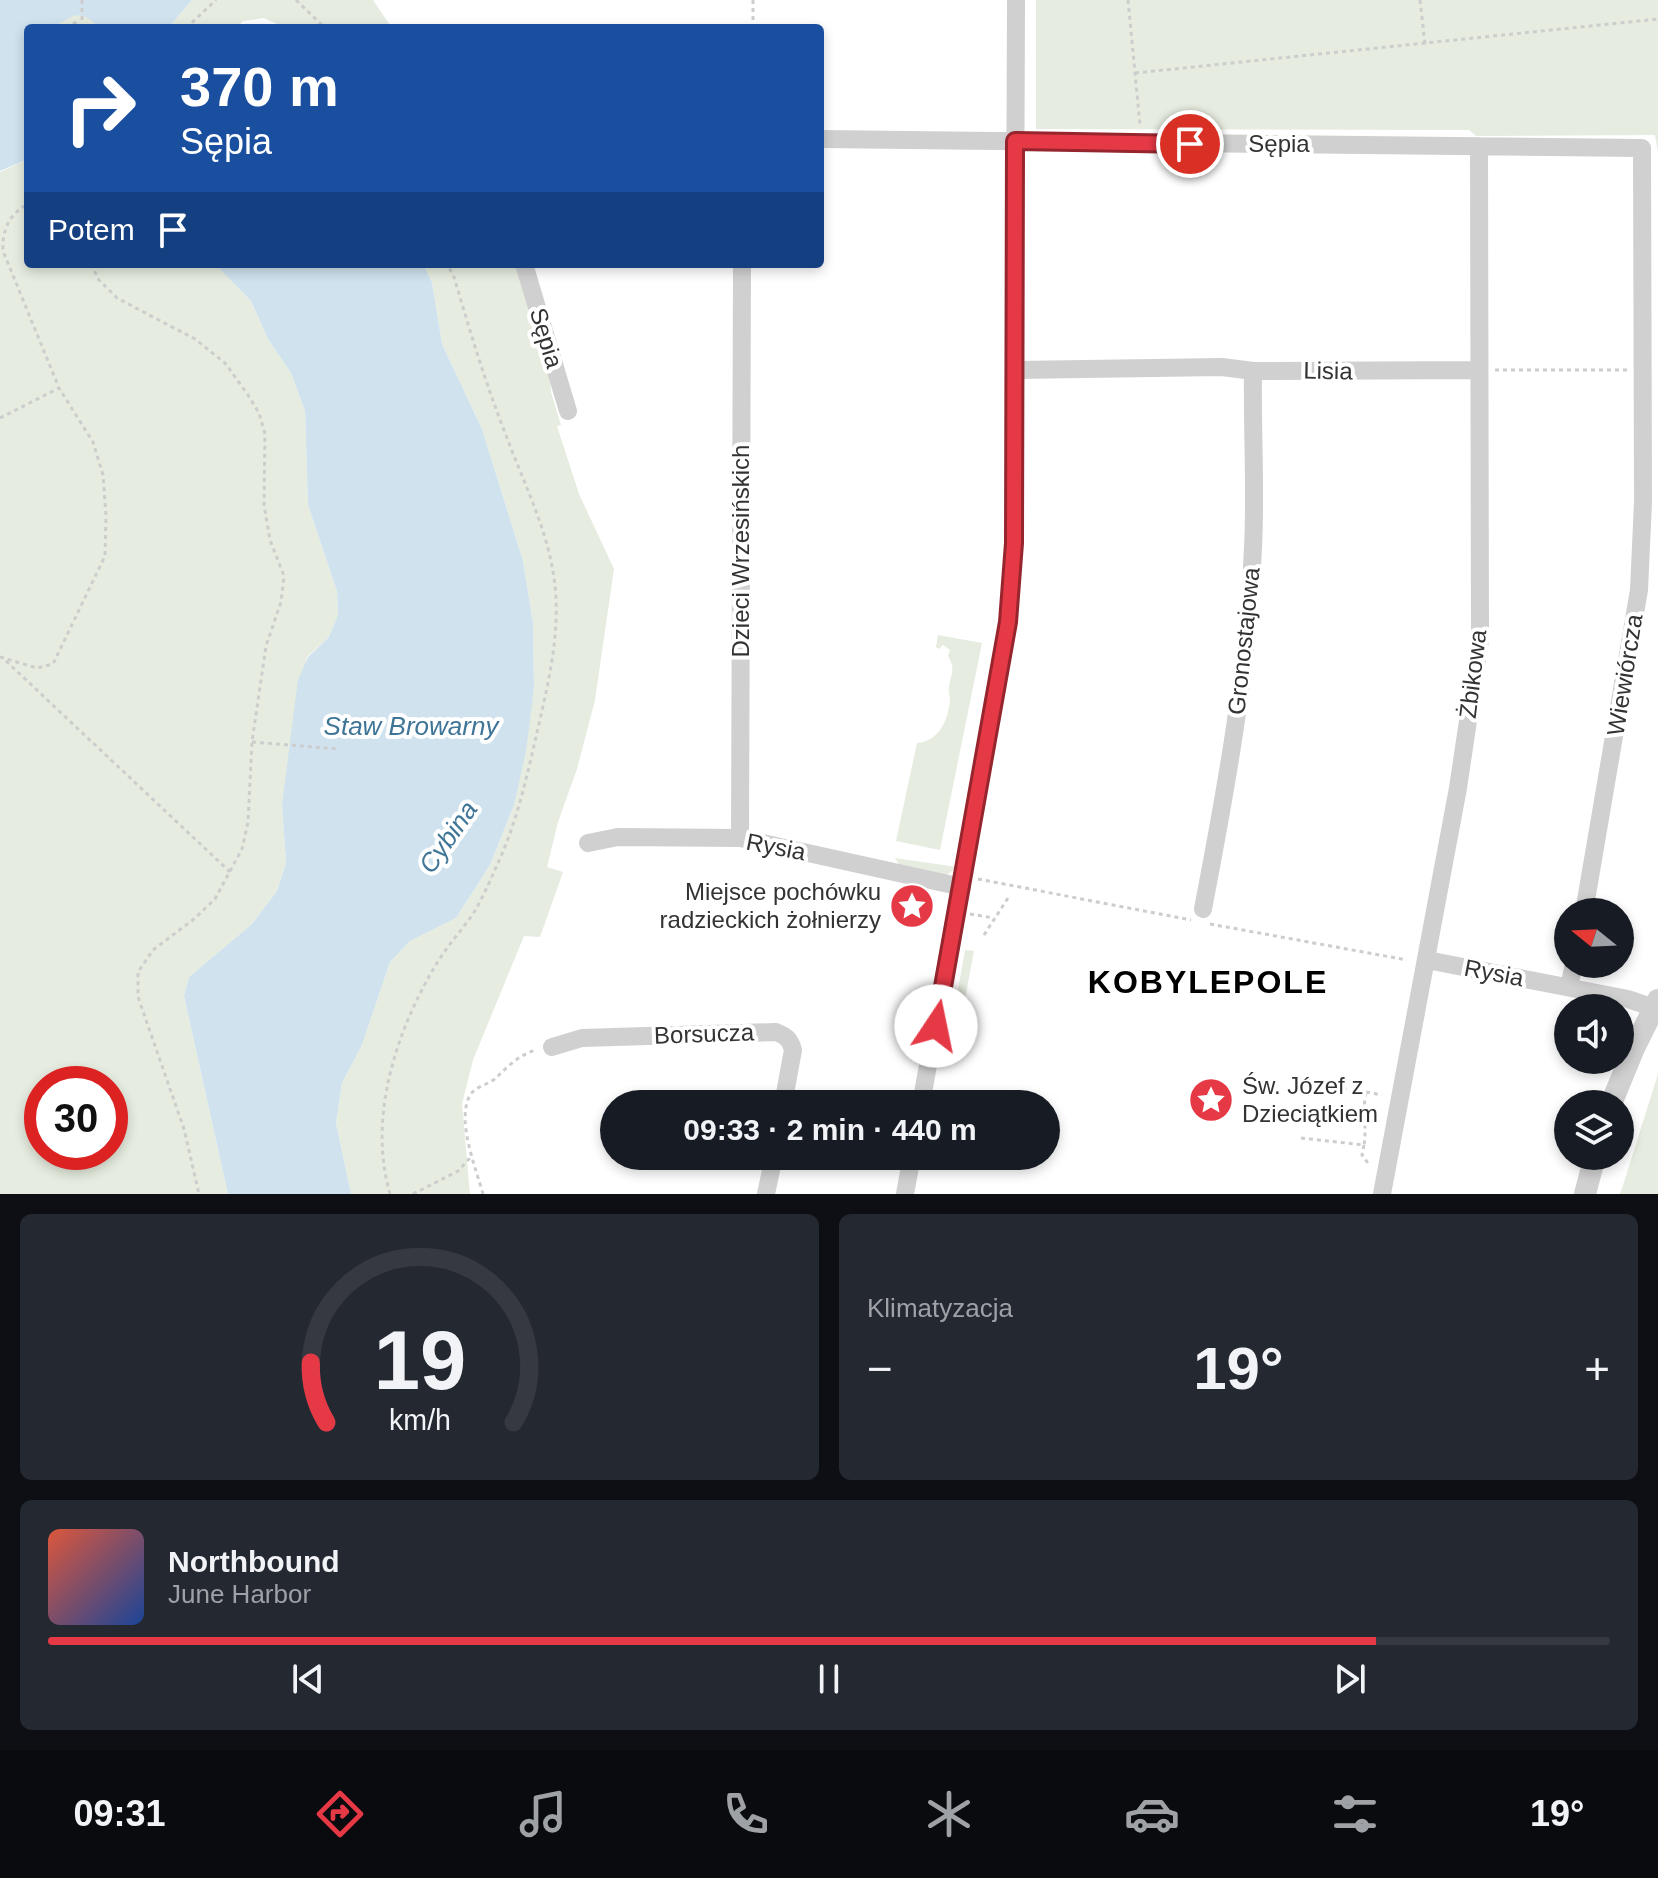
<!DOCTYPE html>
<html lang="pl">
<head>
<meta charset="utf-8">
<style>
  body { margin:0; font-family:Helvetica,sans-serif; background:#242831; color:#f1f3f6; height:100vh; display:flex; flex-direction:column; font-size:30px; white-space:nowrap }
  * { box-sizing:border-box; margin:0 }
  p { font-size:26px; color:#9ea1a6 }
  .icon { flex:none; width:44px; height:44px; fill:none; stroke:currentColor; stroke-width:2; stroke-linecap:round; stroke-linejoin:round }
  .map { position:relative; height:1194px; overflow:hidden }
  .side { display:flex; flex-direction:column; gap:20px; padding:20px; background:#0d0f14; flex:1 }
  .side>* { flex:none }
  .hud { position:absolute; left:24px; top:24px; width:800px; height:244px; border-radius:8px; box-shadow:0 4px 12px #0003; background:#1a4fa0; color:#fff; overflow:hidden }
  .needle { width:52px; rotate:288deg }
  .buttons { position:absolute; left:1554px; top:898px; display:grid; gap:16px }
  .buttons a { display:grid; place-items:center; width:80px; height:80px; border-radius:50%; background:#171b24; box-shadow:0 4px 12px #0003; font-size:40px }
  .speed { position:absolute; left:24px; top:1066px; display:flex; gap:16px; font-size:40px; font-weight:700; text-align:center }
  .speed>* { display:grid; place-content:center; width:104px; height:104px; border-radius:50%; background:#171b24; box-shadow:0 4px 12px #0003; line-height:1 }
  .speed .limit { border:12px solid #d22; background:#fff; color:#111 }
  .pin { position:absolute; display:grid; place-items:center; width:68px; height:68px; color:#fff; margin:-34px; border:4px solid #fff; border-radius:50%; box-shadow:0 2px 8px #0007 }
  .me { position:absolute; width:88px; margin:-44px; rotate:11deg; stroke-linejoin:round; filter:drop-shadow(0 0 6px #0008) }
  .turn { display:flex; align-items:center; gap:28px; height:168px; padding:0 24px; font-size:36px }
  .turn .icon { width:104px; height:104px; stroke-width:2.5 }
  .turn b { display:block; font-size:56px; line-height:68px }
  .then { display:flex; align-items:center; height:76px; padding:0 24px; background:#0003; gap:16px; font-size:30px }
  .big { font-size:60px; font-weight:700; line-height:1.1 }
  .side .tile { flex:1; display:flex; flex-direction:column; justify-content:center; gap:12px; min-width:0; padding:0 28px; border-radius:12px; background:#242831 }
  .side .dial { align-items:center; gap:0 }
  .dial svg { height:208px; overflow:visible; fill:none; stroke:#363941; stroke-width:7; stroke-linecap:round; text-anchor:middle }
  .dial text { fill:#f1f3f6; stroke:none }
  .song { display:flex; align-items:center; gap:24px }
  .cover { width:96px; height:96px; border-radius:12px; background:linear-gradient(135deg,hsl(10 70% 55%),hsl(220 70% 35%)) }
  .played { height:8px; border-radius:4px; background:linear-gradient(90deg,#e63946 85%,#363941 85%) }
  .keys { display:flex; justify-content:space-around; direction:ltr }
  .heat { display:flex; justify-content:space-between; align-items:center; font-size:44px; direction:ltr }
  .side .tiles { flex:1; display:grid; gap:20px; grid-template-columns:1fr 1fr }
  .tile:last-child { grid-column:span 2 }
  .trip { position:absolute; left:600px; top:1090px; width:460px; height:80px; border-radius:40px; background:#171b24; box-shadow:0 4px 12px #0003; font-weight:700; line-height:80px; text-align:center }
  .tabs { display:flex; height:128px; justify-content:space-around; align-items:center; background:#090b0e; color:#9ea1a6 }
  .tabs .icon { width:56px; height:56px }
  .tabs .active { color:#e63946 }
  .tabs b { font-size:36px; color:#f1f3f6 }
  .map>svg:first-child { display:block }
</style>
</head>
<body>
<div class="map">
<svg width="1658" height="1194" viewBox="0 0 1658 1194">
  <rect width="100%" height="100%" fill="#fff"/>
  <path fill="#e6ecdf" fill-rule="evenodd" d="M192 0H373L392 28H286L264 18 243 21 236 28H168Z
    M1036 0H1658V152L1655 135 1476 136 1469 130 1036 129Z
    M74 14 88 16 100 28H49Z
    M28 159V264H215L251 301 268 339 291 373 305 411 308 505 337 591 338 615 329 637 307 657 282 805 286 863 277 891 252 924 189 977 184 996 228 1194H0V172ZM42 1084H110V1152H42Z
    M423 264H518L550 369 551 392 561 425 557 426 579 494 614 569 595 700 577 769 558 822 547 867 563 872 540 937 524 936 473 1060 462 1104 470 1194H351L336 1123 342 1083 362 1045 390 962 410 941 456 918 490 865 514 805 534 688 533 623 523 561 482 429 442 344 432 282Z
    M938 635 982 643 940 850 896 841 917 743C939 741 948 721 950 700 950 696 948 692 949 687 951 674 956 669 948 656L950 650 943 645 939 649 936 647Z
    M895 858 957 867 947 875 900 866Z
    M965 950 974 951 959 1031 951 1029Z
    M1658 1074V1194H1620L1624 1182Z"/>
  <path fill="#cfe2ee" d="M0 0H192L168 28H100C75 4 73 20 48 28 43 30 33 28 28 28V159L0 171Z
    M215 264H423L432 282 442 344 482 429 523 561 533 623 534 688 526 751 514 805 490 865 456 918 410 941 390 962 362 1045 342 1083 336 1123 351 1194H228L184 996 189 977 252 924 277 891 286 863 282 805 298 680 308 657 329 637 338 615 337 591 308 505 305 411 291 373 268 339 251 301Z"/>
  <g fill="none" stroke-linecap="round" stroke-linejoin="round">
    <path stroke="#cdcdcd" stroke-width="3" stroke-dasharray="4 4" stroke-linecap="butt" d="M296 0 325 28
      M1128 0 1140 125
      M1420 0 1425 44
      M66 28 80 20
      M82 28V0
      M186 28 216 0
      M753 28V0
      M1135 73 1658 19
      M91 264 99 280 117 298 195 339 225 363 248 395 259 413 265 434 264 505 270 540 284 576 281 602 266 646 252 742 248 822 242 849 215 899 194 919 153 950 138 972V997L184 1129 199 1194
      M1495 370H1628
      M0 418 59 388
      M0 657 37 668 53 664 105 556 106 516 103 475 93 442 59 388 3 251C2 230 9 214 28 204
      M6 661 230 872
      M252 742 338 749
      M978 879 1191 920
      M970 914 994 918
      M1210 924 1407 960
      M984 935 1008 898
      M1366 1092 1382 1095
      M1301 1138 1364 1145C1367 1127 1362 1110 1366 1092L1316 1085
      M1364 1145 1362 1155 1370 1166
      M390 1194C368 1119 395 1034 434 968 445 949 460 932 473 914 482 899 490 881 497 865 516 825 526 780 536 737 546 693 558 646 556 600 554 543 527 491 507 438 486 385 470 331 454 277L447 264
      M413 1194 458 1171 470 1158
      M483 1194C476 1168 456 1121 470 1095 476 1086 488 1085 496 1078 507 1067 521 1053 537 1050"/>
    <path stroke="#d0d0d0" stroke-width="18" d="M820 139 1642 148 1643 502 1639 590 1584 912
      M524 264 568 411
      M1014 370 1222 367 1253 371 1479 370
      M740 838 742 264
      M588 843 618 837 740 838 962 887
      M1203 909C1226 789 1248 669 1253 547 1256 489 1252 429 1253 371
      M1427 960 1628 999 1654 1008
      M1569 987 1574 964
      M552 1047 582 1038 776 1032C786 1036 790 1039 793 1050L783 1104
      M921 1104 1008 622 1014 543 1016 0
      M766 1194 774 1156
      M905 1194 912 1156
      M1382 1194 1458 788 1480 640 1479 146"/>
    <path stroke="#d0d0d0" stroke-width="22" d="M1611 1104 1634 1048 1658 1000
      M1585 1194 1595 1156"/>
  </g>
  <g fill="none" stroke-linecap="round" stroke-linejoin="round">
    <g stroke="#96252e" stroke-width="20">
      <path id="route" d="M936 1026 1008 622 1014 543 1015 141 1190 144"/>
    </g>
    <use href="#route" stroke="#e63946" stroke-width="14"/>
  </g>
  <defs>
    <g id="sight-disc" transform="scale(2.3)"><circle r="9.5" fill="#e63946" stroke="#fff"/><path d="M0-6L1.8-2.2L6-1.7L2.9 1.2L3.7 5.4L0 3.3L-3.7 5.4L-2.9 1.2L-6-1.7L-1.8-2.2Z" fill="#fff"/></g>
  </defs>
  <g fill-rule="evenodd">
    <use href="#sight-disc" x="912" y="906"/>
    <use href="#sight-disc" x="1211" y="1100"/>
  </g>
  <g text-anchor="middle" stroke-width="8" stroke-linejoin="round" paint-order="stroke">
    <g font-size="24" fill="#333" stroke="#fff">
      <text x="1279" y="152">Sępia</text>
      <text transform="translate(546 338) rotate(73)" y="8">Sępia</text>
      <text transform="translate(1328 371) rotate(1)" y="8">Lisia</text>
      <text transform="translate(741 551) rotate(-90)" y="8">Dzieci Wrzesińskich</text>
      <text transform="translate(1244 641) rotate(-84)" y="8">Gronostajowa</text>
      <text transform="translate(1473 674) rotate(-83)" y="8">Żbikowa</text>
      <text transform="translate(1625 675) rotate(-81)" y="8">Wiewiórcza</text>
      <text transform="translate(776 847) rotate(11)" y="8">Rysia</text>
      <text transform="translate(1494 973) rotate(11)" y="8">Rysia</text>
      <text transform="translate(704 1034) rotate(-2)" y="8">Borsucza</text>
    </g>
    <g font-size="24" fill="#333" stroke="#fff" text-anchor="end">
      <text x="881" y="900">Miejsce pochówku<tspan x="881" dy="28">radzieckich żołnierzy</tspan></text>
      <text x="1242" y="1094" text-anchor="start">Św. Józef z<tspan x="1242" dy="28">Dzieciątkiem</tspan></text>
    </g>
    <g font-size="26" font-style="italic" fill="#3f7597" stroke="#fff">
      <text x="411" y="735">Staw Browarny</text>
      <text transform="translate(448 837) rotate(-55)" y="9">Cybina</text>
    </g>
    <g font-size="32" font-weight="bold" letter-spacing="2" fill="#000" stroke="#fff">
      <text x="1208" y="993">KOBYLEPOLE</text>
    </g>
  </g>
</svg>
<div class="buttons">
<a><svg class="needle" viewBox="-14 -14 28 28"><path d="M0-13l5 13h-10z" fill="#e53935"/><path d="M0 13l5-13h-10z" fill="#9ea1a6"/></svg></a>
<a><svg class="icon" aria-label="sound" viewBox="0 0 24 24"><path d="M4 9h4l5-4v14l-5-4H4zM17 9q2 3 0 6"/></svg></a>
<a><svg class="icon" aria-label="layers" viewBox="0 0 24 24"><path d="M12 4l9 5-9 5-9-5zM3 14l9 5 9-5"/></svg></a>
</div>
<div class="speed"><div class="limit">30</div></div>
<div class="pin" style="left:1190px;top:144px;background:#d93025"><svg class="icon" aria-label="arrive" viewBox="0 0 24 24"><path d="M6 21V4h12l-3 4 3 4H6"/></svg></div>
<svg class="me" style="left:936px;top:1026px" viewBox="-20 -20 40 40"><circle r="19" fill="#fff"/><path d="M0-13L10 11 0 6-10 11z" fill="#e63946"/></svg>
<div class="trip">09:33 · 2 min · 440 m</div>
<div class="hud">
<div class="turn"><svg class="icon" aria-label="right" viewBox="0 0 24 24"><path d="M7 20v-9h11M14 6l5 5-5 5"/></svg><div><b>370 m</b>Sępia</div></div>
<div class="then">Potem<svg class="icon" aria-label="arrive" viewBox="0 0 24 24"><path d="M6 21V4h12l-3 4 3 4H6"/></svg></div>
</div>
</div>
<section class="side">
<div class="tiles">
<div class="tile dial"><svg viewBox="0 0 100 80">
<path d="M14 69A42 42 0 1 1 86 69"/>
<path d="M14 69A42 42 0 0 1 8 46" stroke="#e63946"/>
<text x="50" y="56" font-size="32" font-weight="700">19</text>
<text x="50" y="72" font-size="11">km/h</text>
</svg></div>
<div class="tile"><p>Klimatyzacja</p>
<div class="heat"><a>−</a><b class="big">19°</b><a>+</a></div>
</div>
<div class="tile">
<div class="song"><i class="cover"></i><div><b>Northbound</b><p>June Harbor</p></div></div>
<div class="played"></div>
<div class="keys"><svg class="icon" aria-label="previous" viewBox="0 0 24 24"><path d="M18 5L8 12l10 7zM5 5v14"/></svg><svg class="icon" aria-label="pause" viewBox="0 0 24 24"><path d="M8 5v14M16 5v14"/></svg><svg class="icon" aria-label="next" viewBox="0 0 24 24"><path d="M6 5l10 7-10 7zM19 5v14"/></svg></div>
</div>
</div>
</section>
<nav class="tabs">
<b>09:31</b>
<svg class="icon active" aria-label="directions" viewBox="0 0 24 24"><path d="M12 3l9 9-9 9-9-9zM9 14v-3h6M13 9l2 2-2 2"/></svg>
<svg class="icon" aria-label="music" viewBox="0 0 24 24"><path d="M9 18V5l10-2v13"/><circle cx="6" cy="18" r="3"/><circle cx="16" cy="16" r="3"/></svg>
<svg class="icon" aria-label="phone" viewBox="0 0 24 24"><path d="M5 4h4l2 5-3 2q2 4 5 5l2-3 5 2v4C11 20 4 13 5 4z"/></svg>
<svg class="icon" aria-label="climate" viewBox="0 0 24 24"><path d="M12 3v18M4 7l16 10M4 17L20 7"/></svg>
<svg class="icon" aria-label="car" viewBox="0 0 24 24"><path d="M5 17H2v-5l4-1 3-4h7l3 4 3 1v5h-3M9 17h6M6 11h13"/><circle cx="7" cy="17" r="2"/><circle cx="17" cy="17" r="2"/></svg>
<svg class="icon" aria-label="filters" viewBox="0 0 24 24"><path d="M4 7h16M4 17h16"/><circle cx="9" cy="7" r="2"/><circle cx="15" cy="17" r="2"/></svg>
<b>19°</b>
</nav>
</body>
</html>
